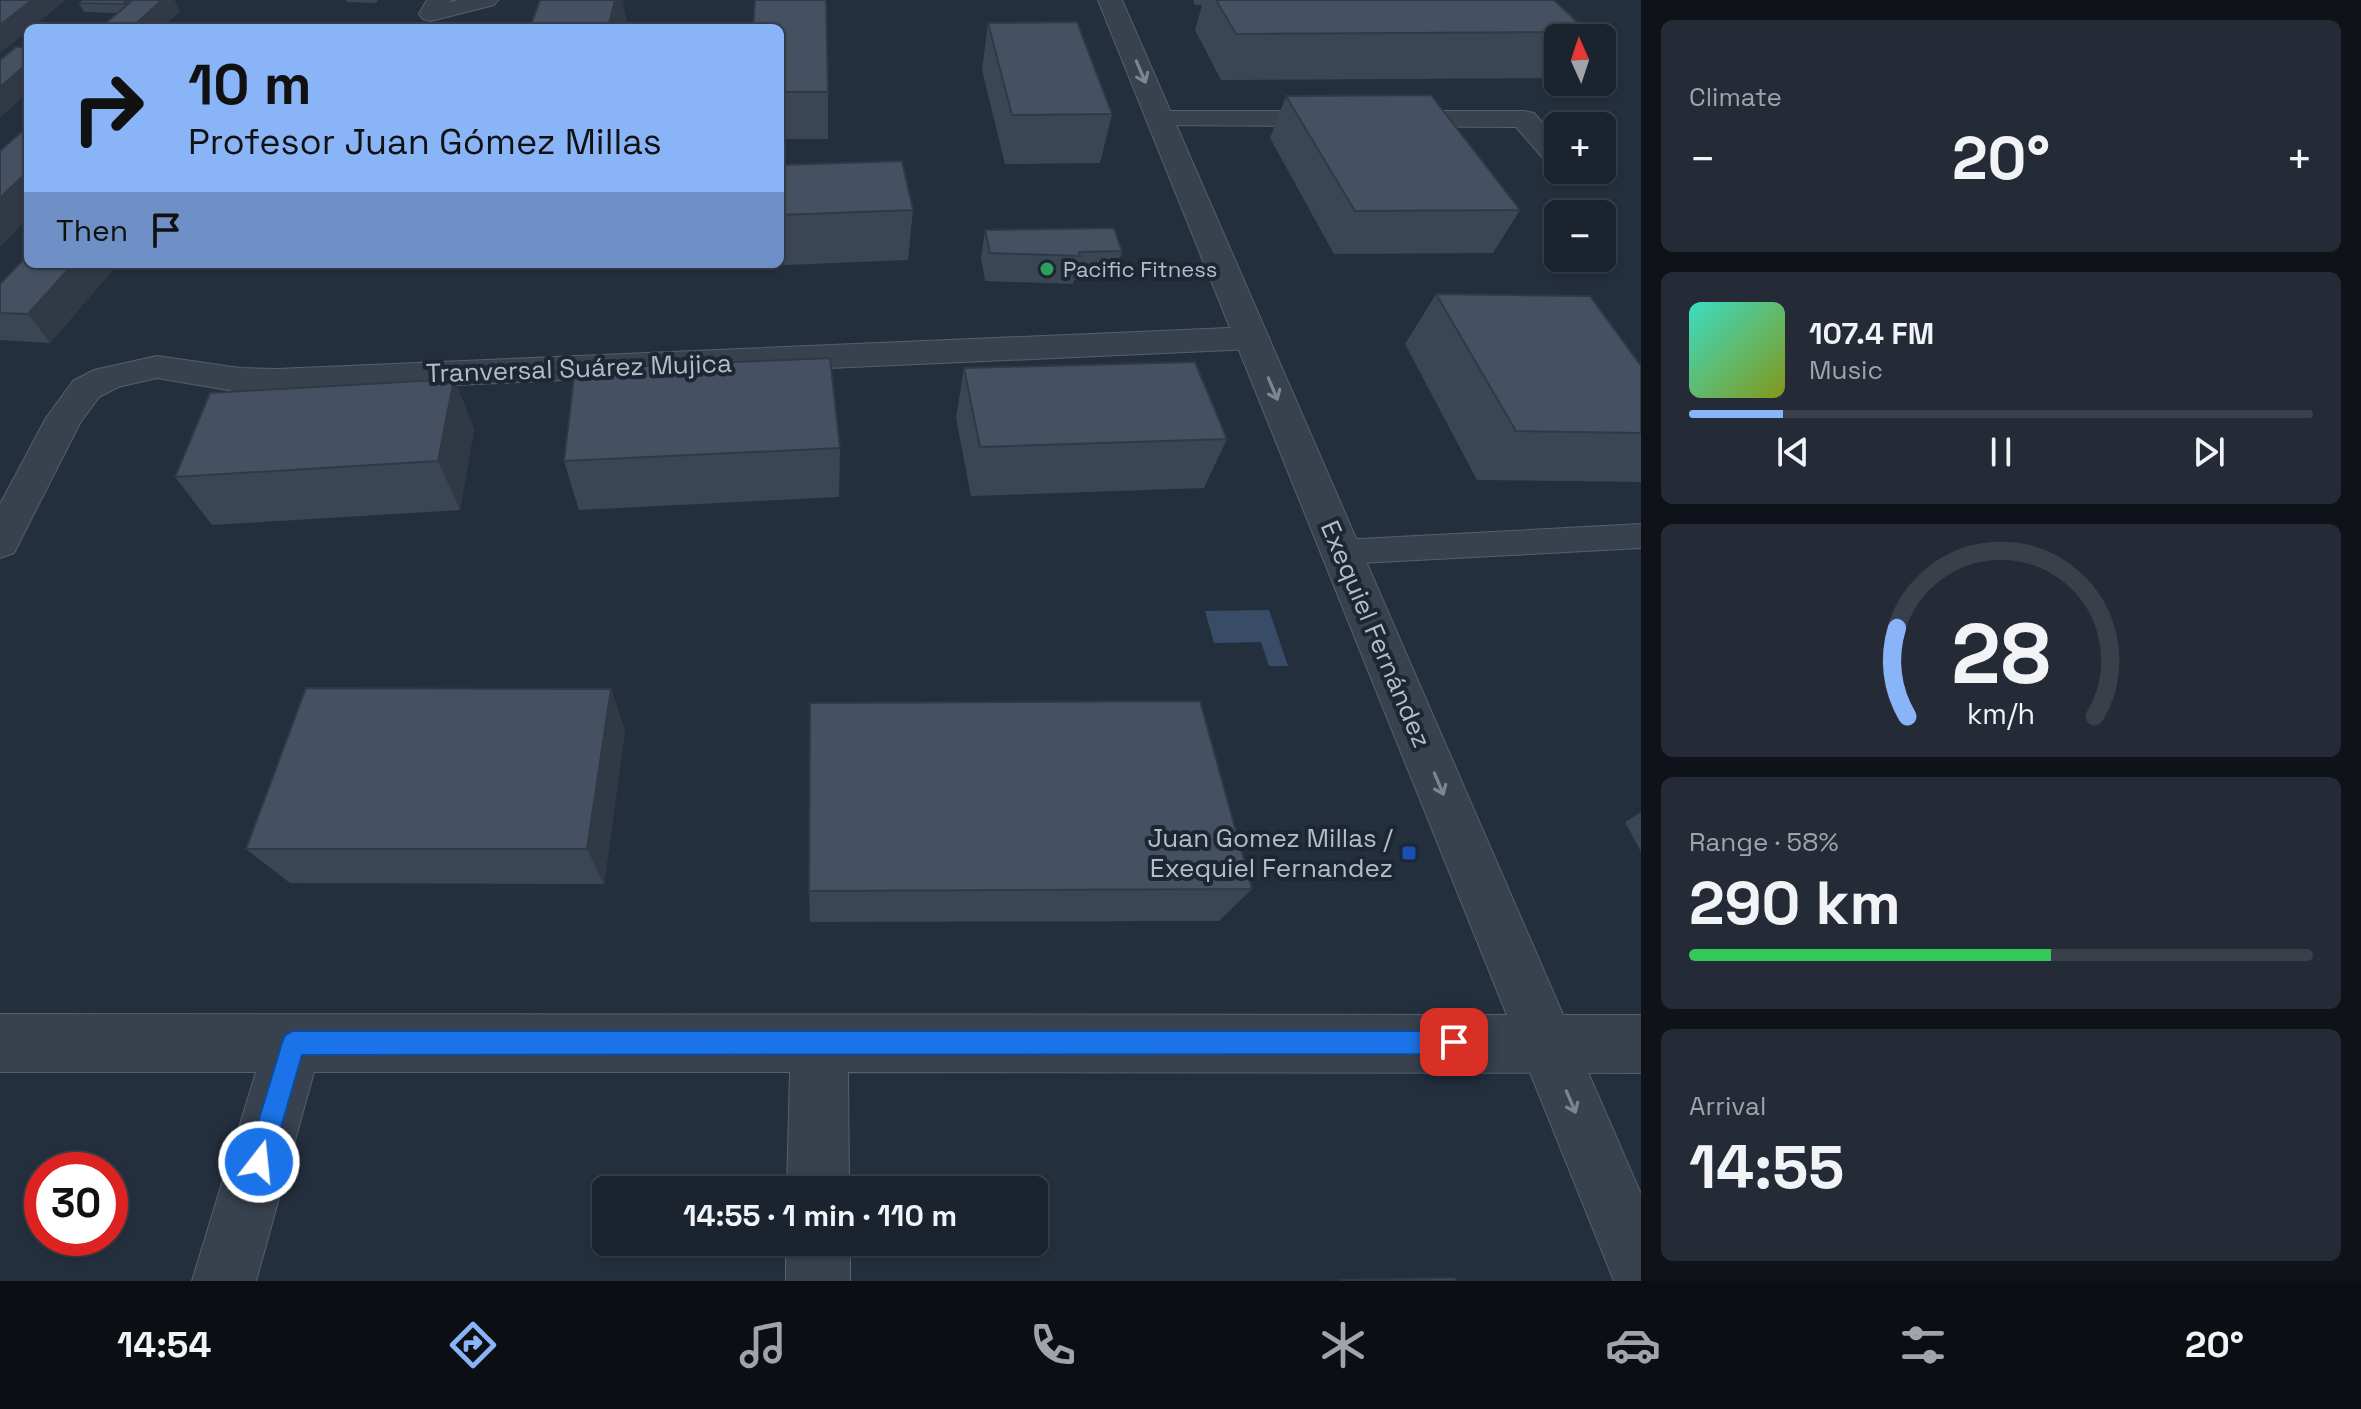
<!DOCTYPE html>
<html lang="en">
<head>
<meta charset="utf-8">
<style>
  body { margin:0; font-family:"Space Grotesk",sans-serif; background:#242b36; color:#f1f3f6; height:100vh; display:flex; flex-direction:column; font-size:30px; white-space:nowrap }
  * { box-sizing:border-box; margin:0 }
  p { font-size:26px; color:#a0a4aa }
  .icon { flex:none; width:44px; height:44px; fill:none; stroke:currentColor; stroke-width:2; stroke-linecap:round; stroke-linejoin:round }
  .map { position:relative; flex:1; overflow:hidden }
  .panel { display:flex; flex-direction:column; gap:20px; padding:20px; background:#0f1319; width:720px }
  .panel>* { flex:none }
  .guide { position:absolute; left:24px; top:24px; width:760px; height:244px; border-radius:12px; box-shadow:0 2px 6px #0004,0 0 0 2px #39404a; background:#8ab4f8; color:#111; overflow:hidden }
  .needle { width:52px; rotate:357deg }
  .controls { position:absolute; left:1544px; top:24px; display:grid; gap:16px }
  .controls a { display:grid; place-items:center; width:72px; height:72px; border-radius:12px; background:#1b232e; box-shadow:0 2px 6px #0004,0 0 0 2px #39404a; font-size:40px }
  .speed { position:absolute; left:24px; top:1152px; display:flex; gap:16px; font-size:40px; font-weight:700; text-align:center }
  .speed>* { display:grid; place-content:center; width:104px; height:104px; border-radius:50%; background:#1b232e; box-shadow:0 2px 6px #0004,0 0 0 2px #39404a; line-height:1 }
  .speed .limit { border:12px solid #d22; background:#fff; color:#111 }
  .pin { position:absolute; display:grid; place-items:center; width:68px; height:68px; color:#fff; margin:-34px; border-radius:16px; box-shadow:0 4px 12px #0006 }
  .me { position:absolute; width:88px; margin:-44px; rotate:16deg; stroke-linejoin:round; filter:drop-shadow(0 0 6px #0008) }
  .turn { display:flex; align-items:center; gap:28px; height:168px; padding:0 32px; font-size:36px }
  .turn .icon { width:104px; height:104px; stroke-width:2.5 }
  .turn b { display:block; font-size:56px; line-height:68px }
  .then { display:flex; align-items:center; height:76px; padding:0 32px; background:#0003; gap:16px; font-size:30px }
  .big { font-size:60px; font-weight:700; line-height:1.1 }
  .panel .tile { flex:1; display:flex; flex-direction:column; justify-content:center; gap:12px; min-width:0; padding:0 28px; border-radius:12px; background:#242b36 }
  .panel .dial { align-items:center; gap:0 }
  .dial svg { height:208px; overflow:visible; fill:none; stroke:#39404a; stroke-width:7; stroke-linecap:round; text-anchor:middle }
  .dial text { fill:#f1f3f6; stroke:none }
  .song { display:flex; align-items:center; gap:24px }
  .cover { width:96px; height:96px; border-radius:12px; background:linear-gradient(135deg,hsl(170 70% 55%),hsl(70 70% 35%)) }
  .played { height:8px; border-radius:4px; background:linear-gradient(90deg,#8ab4f8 15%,#39404a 15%) }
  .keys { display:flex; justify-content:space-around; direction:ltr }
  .heat { display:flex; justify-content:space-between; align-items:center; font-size:44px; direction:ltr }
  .charge { height:12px; border-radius:6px; background:linear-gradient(90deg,#34c759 58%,#39404a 0) }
  .trip { position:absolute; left:592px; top:1176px; width:456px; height:80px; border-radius:12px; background:#1b232e; box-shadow:0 2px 6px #0004,0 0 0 2px #39404a; font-weight:700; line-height:80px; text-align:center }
  .menu { display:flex; height:128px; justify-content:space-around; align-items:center; background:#0b0e12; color:#a0a4aa }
  .menu .icon { width:56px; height:56px }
  .menu .selected { color:#8ab4f8 }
  .menu b { font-size:36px; color:#f1f3f6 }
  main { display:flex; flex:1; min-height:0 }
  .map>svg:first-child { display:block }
</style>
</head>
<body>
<main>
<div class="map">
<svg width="1641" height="1281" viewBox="0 0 1641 1281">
  <rect width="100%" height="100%" fill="#242f3e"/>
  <path fill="#394c67" d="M1269 610 1288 666H1269L1261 642 1214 643 1205 611Z"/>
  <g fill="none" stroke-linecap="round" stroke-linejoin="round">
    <g stroke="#565f6c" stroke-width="2">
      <path id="service" d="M1641 524V548L1341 564 1330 561 1325 552 1330 543 1341 540Z"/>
    </g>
    <g stroke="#565f6c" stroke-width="2">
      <path id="pedestrian" d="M427 0H451L439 19H423L419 14Z"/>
    </g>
    <g stroke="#565f6c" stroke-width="2">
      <path id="minor" d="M458 0H498L494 5 431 21 423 19 419 14 423 9Z
        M1160 111H1524L1534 113 1558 141V167L1548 164 1516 127 1150 125 1146 119 1150 113Z
        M1252 327 1264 330 1269 338 1264 346 1252 349 277 393 240 392 157 378 118 387 99 397 80 423 14 553 0 558V504L46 418 73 381 94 370 157 356 240 368 277 369Z
        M0 1014 1641 1015V1073L848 1072 849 1190H787L790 1072H314L256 1281H192L256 1072H0Z
        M786 1242H850V1281H786Z"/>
    </g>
    <g stroke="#565f6c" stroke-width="2">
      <path id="tertiary" d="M1098 0H1122L1641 1194V1281H1614Z"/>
    </g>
    <use href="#service" fill="#38414e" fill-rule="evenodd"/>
    <use href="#pedestrian" fill="#38414e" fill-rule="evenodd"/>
    <use href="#minor" fill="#38414e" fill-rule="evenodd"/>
    <use href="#tertiary" fill="#38414e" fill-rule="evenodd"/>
  </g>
  <path fill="#3b4654" d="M174 0 180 11 161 28H100L118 13 84 12 79 3Z
    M346 0H378L376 3 346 2Z
    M1193 0H1554L1588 32 1584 38H1558V78L1221 80 1195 30 1202 5H1195Z
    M988 23 1112 114 1100 163 1005 164 982 70Z
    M780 28 828 92V139H780Z
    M1286 96 1520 210 1493 253 1334 254 1270 138Z
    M780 165 913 210 908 260 660 270 659 264H780Z
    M985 230 1122 251 1114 280H1074L1073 284 985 281 981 258Z
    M28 264H118L50 343 0 340V284Z
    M1436 294 1641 366V482L1477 480 1405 344Z
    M964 368 1227 439 1204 488 971 496 956 418Z
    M454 379 474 429 460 510 212 525 175 477Z
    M840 448 839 497 579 510 564 461Z
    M611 689 625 731 604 884 290 883 246 849Z
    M1641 812V852L1625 822Z
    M1252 889 1219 921 810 922 809 891Z"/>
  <path fill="#303945" d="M32 0H66L31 28H28V31L0 53V25Z
    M127 0H142L128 13 123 4Z
    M162 0H174L180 11 161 28H131Z
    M615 0H623L627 24 626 28H608Z
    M28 63V93L0 117V87Z
    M28 171V218L0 247V198Z
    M73 264H118L50 343 28 314Z
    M454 379 474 429 460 510 438 461Z
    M611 689 625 731 604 884 587 849Z"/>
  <path fill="#455162" stroke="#303945" stroke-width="2" d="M0 0H32L0 25Z
    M82 0H127L123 4 79 3Z
    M133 0H162L131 28H100Z
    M540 0H615L608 28H530Z
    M755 0H826L828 92H780V28H753Z
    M1216 0H1554L1588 32 1236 34Z
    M1077 22 1112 114 1012 115 988 23Z
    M16 47H28V63L0 87V60Z
    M1431 95 1520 210 1355 211 1286 96Z
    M28 126V171L0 198V151Z
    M902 161 913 210 780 215V165Z
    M1114 228 1122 251 1079 252 1080 256 990 253 985 230Z
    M28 255V264H73L28 314 0 313V284Z
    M1436 294 1590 296 1641 366V433L1516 431Z
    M830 358 840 448 564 461 575 369Z
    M1195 362 1227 439 980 447 964 368Z
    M454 379 438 461 175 477 210 393Z
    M306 688 611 689 587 849H246Z
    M1200 701 1252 889 809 891 810 703Z
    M1455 1278 1456 1281H1341L1340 1280Z"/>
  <defs><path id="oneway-shaft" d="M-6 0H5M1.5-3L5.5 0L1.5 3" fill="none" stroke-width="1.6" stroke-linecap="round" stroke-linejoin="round" transform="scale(2)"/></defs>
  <g stroke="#7c8592">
    <use href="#oneway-shaft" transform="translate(1141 72) rotate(67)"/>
    <use href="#oneway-shaft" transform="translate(1273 389) rotate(67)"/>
    <use href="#oneway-shaft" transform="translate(1439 784) rotate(67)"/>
    <use href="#oneway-shaft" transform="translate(1571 1102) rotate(67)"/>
  </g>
  <path fill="#1a73e8" stroke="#114b97" stroke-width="2" d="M293 1031H1454L1462 1034 1466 1042 1462 1051 1454 1054 302 1055 271 1162 268 1171 259 1175 250 1171 246 1162 282 1043 285 1035Z"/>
  <circle fill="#2e9e5b" stroke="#1d2633" stroke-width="3" cx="1047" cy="269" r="8"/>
  <rect fill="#1a4fb4" stroke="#1d2633" stroke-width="3" x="1401" y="845" width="16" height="16" rx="4"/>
  <g text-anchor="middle" stroke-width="8" stroke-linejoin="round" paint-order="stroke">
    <g font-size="22" fill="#b4bcc9" stroke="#1d2633" text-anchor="start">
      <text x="1063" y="277">Pacific Fitness</text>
    </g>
    <g font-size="26" fill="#b4bcc9" stroke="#1d2633">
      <text transform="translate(579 368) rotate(-2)" y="9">Tranversal Suárez Mujica</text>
      <text transform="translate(1376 634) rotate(67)" y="9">Exequiel Fernández</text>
    </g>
    <g font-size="26" fill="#b4bcc9" stroke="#1d2633" text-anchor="end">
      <text x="1393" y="847">Juan Gomez Millas /<tspan x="1393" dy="30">Exequiel Fernandez</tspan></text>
    </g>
  </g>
</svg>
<div class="controls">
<a><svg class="needle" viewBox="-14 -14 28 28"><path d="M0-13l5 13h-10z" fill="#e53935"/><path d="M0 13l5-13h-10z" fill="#a0a4aa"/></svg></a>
<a>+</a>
<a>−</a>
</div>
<div class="speed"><div class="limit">30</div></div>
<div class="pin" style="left:1454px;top:1042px;background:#d93025"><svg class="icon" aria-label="arrive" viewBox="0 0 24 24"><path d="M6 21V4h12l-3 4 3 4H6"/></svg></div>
<svg class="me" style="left:259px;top:1162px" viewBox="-20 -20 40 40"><circle r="17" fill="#1a73e8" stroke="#fff" stroke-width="3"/><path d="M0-11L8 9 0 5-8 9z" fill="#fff"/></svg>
<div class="trip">14:55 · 1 min · 110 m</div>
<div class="guide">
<div class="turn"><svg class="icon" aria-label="right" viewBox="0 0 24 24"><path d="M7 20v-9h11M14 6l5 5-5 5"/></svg><div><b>10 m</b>Profesor Juan Gómez Millas</div></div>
<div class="then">Then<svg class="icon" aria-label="arrive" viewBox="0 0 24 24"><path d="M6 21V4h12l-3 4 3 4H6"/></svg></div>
</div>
</div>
<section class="panel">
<div class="tile"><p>Climate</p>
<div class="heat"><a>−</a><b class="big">20°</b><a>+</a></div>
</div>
<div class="tile">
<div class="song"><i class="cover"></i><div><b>107.4 FM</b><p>Music</p></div></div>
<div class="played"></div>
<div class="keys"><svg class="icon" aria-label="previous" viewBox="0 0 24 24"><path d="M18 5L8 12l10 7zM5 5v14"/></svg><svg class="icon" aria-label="pause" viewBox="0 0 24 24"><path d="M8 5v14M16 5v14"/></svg><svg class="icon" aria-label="next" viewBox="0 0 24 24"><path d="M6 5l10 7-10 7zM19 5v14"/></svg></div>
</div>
<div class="tile dial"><svg viewBox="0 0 100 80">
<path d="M14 69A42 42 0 1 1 86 69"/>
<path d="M14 69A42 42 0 0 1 10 35" stroke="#8ab4f8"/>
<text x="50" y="56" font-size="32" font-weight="700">28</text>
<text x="50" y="72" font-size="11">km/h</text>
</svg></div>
<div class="tile"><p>Range · 58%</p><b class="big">290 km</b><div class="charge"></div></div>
<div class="tile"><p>Arrival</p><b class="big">14:55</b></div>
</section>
</main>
<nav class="menu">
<b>14:54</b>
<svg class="icon selected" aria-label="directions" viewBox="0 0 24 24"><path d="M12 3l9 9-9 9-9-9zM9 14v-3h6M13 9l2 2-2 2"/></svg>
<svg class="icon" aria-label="music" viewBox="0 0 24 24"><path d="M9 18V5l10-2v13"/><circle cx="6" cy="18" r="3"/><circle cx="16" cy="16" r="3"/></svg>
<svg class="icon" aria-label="phone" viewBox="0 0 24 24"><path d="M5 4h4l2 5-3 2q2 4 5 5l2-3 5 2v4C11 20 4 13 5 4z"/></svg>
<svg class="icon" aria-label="climate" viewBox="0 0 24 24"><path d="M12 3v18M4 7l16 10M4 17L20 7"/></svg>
<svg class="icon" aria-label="car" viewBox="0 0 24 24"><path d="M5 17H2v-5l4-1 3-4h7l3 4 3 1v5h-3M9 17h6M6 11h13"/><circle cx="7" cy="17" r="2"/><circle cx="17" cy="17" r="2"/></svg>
<svg class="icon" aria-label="filters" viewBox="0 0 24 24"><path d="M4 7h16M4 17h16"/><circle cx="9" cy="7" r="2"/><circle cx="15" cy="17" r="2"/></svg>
<b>20°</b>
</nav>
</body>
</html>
